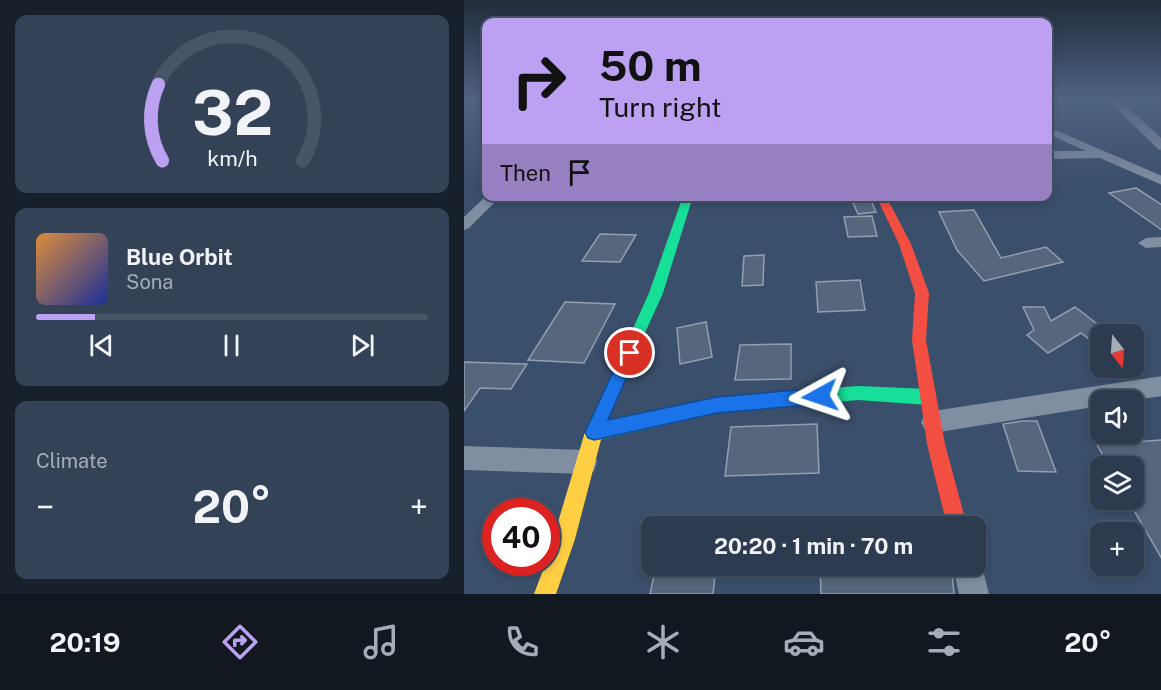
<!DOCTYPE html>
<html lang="en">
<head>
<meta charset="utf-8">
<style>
  body { margin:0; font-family:"Public Sans",sans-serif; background:#344257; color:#f1f3f6; height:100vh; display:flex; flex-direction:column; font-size:22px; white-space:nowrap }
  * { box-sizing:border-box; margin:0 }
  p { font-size:20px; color:#a6adb7 }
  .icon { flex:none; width:33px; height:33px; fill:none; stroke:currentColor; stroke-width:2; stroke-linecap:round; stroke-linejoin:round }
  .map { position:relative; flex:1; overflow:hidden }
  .side { display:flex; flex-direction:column; gap:15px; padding:15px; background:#18202c; width:464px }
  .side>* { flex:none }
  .top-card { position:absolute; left:18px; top:18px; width:570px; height:183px; border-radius:12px; box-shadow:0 3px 9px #0003,0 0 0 2px #485567; background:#bca0f2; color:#111; overflow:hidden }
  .needle { width:39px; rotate:163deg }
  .tools { position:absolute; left:626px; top:324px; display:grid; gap:12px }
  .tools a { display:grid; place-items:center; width:54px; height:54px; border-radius:12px; background:#2c3b50; box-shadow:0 3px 9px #0003,0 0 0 2px #485567; font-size:30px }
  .speed { position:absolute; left:18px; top:498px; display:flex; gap:12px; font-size:30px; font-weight:700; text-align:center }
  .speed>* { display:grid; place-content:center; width:78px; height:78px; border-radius:50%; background:#2c3b50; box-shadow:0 3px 9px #0003,0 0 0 2px #485567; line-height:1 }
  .speed .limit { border:9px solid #d22; background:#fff; color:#111 }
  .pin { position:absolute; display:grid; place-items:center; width:51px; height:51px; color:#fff; margin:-26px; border:3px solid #fff; border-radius:50%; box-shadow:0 2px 6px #0007 }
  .me { position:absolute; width:66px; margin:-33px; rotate:265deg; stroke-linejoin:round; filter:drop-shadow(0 0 4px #0008) }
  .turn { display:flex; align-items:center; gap:21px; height:126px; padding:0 18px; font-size:27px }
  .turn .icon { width:78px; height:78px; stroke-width:2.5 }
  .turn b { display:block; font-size:42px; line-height:51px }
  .then { display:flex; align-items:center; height:57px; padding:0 18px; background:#0003; gap:12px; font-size:22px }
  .big { font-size:45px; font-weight:700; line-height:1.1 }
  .side .tile { flex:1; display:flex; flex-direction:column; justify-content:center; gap:9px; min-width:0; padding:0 21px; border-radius:12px; background:#344257 }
  .side .dial { align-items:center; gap:0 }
  .dial svg { height:156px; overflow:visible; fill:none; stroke:#485567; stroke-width:7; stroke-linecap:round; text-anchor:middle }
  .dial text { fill:#f1f3f6; stroke:none }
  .song { display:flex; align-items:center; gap:18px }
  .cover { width:72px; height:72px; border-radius:9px; background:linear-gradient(135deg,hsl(30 70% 55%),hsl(230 70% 35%)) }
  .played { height:6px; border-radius:3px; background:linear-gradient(90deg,#bca0f2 15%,#485567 15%) }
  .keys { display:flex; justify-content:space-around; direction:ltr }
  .heat { display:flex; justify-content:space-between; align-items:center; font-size:33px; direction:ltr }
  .trip { position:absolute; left:177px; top:516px; width:345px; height:60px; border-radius:12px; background:#2c3b50; box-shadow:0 3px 9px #0003,0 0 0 2px #485567; font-weight:700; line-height:60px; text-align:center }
  .tabs { display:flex; height:96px; justify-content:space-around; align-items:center; background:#121820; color:#a6adb7 }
  .tabs .icon { width:42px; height:42px }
  .tabs .selected { color:#bca0f2 }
  .tabs b { font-size:27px; color:#f1f3f6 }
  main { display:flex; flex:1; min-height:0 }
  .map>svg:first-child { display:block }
</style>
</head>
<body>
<main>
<section class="side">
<div class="tile dial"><svg viewBox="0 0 100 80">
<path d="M14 69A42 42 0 1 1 86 69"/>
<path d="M14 69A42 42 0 0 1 12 30" stroke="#bca0f2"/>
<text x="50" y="56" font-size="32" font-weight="700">32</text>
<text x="50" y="72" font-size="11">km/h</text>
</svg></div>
<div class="tile">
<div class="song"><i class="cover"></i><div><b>Blue Orbit</b><p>Sona</p></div></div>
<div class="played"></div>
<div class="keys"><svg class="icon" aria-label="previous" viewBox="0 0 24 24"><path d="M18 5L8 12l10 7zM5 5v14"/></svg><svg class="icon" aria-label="pause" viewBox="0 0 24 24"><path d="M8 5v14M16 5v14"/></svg><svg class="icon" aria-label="next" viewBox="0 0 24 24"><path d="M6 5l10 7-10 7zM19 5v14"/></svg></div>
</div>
<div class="tile"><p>Climate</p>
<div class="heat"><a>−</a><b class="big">20°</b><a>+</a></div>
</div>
</section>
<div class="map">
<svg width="698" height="594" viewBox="0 0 698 594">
  <rect width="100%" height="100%" fill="#3a4f6b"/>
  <path fill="#55667d" stroke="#939fb0" stroke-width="1.5" d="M672 188 698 205V230L645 193Z
    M386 196H405L412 212 394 214Z
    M510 210 537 258 582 247 599 262 520 281 493 250 475 212Z
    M408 216 413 236 384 237 380 217Z
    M136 234 172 235 156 262 118 261Z
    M300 255 299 285 278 286 280 256Z
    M396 280 401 310 354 312 352 282Z
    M101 302 151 304 120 363 64 360Z
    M559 307H580L587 321 611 307 636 326V348L617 333 584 353 563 335 570 330Z
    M242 322 248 357 216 364 213 328Z
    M327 344V379L271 380 276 345Z
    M0 362 63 364 47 389 16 388 0 411Z
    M559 421H573L592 472 554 471 539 424Z
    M353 424 355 473 261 476 267 427Z
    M698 440V559L664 500H669V466H645L633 445Z
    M192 566H252L249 594H186Z
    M356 566H433L488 573 490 594H357Z"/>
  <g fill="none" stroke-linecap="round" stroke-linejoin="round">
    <path fill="#7f8fa1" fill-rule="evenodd" d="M644 100H655L694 135 698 139V150L694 149Z
      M584 127 698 176V185L636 158 584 159V151H622L584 134Z
      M22 196H37L5 228 0 230V217Z
      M698 237V247L682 248 674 243 682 238Z
      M698 376V396L669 400H636V406L469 433 461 430 457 422 461 414 469 411Z
      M0 446 121 450 130 453 133 462 130 471 121 474 0 470Z
      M512 555 518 566 525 594H495L489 566H512Z"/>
    <path fill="#16e098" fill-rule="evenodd" d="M219 196H229L199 293 175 346 170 348 165 346 163 342 185 293Z
      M394 386 464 389 470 392 472 397 470 402 464 405 394 400 253 413 130 441 124 438 121 432 124 426 130 423 253 397Z"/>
    <path fill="#ffcf43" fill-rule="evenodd" d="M170 336 175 338 177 342 139 432 111 539 92 594H70L82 562 121 432 165 338Z"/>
    <path fill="#f24e42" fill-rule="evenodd" d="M412 196H422L447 244 465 293 462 340 481 444 503 526H483L463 444 448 340 451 293 435 244Z"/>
  </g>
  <linearGradient id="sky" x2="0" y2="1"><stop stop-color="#202b3b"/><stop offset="0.54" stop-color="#4f6382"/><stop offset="1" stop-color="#4f6382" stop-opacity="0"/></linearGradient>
  <rect width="698" height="184" fill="url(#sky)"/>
  <path fill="#1a73e8" stroke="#114b97" stroke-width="1.5" d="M166 346 171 348 173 353 144 420 253 397 356 388 362 391 365 396 362 402 356 404 253 413 130 440 124 438 121 432 124 426 160 348Z"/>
</svg>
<div class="tools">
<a><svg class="needle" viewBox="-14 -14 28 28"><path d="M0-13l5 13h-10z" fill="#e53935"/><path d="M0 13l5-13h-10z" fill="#a6adb7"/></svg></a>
<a><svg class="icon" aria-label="sound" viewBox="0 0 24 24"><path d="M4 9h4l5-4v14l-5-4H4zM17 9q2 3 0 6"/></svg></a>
<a><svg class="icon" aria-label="layers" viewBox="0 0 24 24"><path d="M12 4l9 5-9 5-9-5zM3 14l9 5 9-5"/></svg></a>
<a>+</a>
</div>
<div class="speed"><div class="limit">40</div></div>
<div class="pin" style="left:166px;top:353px;background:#d93025"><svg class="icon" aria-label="arrive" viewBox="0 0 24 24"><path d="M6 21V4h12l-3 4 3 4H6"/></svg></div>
<svg class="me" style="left:356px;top:396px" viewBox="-20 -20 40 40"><path d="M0-17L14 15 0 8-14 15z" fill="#1a73e8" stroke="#fff" stroke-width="4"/></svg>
<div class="trip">20:20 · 1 min · 70 m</div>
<div class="top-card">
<div class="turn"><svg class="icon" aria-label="right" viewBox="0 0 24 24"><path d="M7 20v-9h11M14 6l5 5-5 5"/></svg><div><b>50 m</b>Turn right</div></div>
<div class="then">Then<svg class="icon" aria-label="arrive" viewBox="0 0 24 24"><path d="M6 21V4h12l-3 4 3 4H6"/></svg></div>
</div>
</div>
</main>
<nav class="tabs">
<b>20:19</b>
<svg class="icon selected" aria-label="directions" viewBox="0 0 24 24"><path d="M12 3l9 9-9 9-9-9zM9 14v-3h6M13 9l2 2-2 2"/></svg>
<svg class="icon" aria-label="music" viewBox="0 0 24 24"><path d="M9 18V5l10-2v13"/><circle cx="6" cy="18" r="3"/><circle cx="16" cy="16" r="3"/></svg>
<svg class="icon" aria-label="phone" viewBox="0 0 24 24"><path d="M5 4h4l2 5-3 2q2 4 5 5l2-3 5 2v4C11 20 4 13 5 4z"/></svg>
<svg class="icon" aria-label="climate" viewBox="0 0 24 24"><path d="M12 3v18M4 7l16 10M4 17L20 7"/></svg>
<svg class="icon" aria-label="car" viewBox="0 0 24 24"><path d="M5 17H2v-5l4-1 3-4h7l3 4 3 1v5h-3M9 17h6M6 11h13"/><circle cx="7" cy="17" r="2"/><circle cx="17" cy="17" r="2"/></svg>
<svg class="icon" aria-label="filters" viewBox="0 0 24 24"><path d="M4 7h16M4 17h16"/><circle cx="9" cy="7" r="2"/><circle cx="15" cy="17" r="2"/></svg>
<b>20°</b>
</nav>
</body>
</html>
